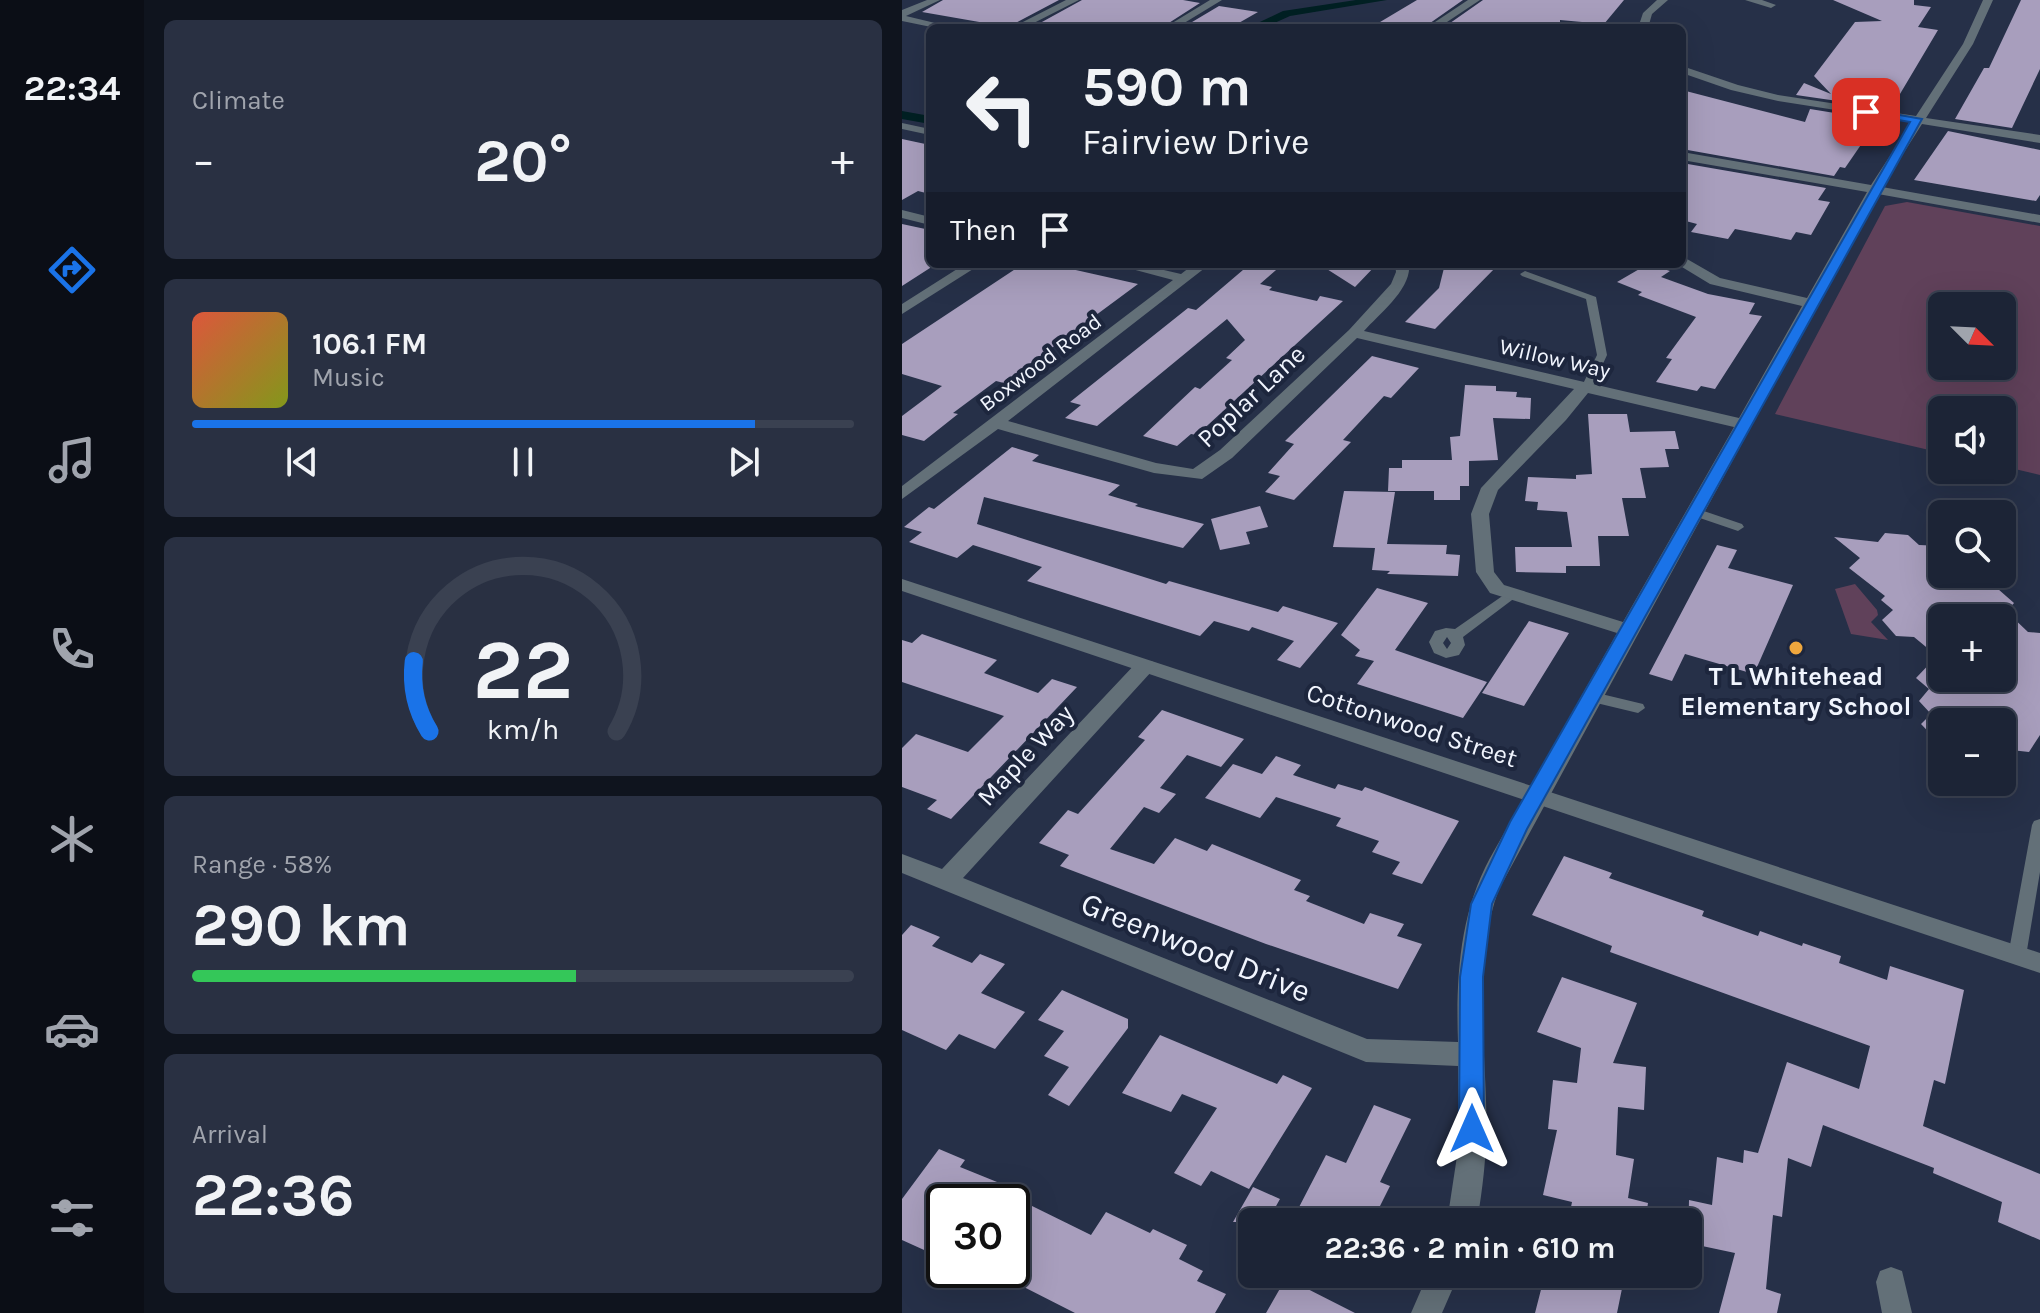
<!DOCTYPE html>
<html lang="en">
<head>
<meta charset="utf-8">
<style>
  body { margin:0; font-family:Karla,sans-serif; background:#293042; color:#f1f3f6; height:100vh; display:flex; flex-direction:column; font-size:30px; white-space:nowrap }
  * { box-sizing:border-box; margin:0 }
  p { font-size:26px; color:#a0a4ad }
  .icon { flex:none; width:44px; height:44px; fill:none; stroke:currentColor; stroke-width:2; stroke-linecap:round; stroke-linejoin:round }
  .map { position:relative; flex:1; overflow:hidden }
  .drawer { display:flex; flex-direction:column; gap:20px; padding:20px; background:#0f141e; width:758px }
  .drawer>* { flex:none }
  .banner { position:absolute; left:24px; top:24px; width:760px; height:244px; border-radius:12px; box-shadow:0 8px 32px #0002,0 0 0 2px #3a4151; background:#1c2436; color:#f1f3f6; overflow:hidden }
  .needle { width:52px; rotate:114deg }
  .tools { position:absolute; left:1026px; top:292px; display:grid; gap:16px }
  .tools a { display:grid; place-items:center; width:88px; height:88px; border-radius:12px; background:#1c2436; box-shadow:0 8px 32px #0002,0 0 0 2px #3a4151; font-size:40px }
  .speed { position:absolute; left:24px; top:1184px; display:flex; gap:16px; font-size:40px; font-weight:700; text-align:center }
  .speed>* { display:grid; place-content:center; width:104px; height:104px; border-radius:50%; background:#1c2436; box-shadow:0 8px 32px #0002,0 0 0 2px #3a4151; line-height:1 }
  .speed .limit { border:4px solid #111; border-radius:12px; background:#fff; color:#111 }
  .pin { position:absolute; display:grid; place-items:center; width:68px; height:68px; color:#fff; margin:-34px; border-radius:16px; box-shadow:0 4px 12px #0006 }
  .me { position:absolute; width:88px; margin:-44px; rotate:0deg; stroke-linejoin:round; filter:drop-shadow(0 0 6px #0008) }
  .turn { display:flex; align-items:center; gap:28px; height:168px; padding:0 24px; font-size:36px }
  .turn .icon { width:104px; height:104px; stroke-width:2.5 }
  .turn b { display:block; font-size:56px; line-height:68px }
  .then { display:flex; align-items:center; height:76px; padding:0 24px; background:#0003; gap:16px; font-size:30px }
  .big { font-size:60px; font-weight:700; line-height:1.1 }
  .drawer .card { flex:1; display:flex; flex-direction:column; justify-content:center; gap:12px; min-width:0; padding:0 28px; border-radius:12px; background:#293042 }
  .drawer .dial { align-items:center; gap:0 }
  .dial svg { height:208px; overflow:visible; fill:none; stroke:#3a4151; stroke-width:7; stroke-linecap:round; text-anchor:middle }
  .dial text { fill:#f1f3f6; stroke:none }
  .song { display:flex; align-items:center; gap:24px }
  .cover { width:96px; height:96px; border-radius:12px; background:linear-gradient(135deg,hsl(10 70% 55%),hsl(70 70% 35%)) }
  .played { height:8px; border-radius:4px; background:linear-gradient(90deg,#1a73e8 85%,#3a4151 85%) }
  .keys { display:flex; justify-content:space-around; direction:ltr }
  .heat { display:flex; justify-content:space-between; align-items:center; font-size:44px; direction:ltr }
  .charge { height:12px; border-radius:6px; background:linear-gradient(90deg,#34c759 58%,#3a4151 0) }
  .trip { position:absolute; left:336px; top:1208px; width:464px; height:80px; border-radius:12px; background:#1c2436; box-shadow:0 8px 32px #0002,0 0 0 2px #3a4151; font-weight:700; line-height:80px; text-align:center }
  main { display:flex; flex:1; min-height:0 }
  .menu { display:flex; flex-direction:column; width:144px; justify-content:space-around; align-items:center; background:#0b0e16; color:#a0a4ad }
  .menu .icon { width:56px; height:56px }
  .menu .on { color:#1a73e8 }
  .menu b { font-size:36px; color:#f1f3f6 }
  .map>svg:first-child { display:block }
</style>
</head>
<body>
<main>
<nav class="menu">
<b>22:34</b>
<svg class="icon on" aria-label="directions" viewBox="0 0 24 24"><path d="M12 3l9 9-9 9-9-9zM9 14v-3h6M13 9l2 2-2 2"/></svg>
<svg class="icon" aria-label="music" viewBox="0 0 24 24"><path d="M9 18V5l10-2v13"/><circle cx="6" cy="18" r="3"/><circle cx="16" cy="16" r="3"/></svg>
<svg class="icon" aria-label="phone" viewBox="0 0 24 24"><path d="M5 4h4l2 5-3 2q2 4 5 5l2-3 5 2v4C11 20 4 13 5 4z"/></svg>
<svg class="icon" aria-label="climate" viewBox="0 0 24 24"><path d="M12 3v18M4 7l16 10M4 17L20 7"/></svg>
<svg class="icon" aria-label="car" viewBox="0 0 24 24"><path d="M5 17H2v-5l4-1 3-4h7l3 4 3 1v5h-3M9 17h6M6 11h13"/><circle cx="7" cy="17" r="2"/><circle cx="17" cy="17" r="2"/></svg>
<svg class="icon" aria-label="filters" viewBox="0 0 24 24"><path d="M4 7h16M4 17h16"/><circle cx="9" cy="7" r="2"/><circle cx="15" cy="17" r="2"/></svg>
</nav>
<section class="drawer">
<div class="card"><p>Climate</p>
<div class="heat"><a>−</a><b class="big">20°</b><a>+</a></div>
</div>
<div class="card">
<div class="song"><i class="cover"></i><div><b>106.1 FM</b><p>Music</p></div></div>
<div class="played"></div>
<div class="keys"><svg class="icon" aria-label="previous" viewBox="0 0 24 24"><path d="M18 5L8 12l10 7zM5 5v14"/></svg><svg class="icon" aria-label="pause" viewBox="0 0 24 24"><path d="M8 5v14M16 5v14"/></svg><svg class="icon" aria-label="next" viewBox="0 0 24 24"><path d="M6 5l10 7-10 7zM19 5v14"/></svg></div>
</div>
<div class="card dial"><svg viewBox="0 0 100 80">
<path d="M14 69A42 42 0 1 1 86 69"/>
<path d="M14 69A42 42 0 0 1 8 42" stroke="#1a73e8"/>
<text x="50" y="56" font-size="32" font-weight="700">22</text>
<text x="50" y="72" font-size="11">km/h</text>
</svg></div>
<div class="card"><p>Range · 58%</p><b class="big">290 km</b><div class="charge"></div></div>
<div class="card"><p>Arrival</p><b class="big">22:36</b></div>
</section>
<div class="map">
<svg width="1138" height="1313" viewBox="0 0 1138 1313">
  <rect width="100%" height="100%" fill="#263048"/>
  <path fill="#60415a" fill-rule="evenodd" d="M1005 202 1138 226V475L1100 466V410H1040V453L873 414 983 206ZM1040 306H1100V366H1040Z
    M953 584 975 610 976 615 969 622 986 640 949 634 933 589Z"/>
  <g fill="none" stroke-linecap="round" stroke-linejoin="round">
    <path fill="#012023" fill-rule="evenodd" d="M454 0H485L388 16 361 28H345L381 11Z
      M0 111 28 116V124L0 119Z"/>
  </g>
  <path fill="#a89ebd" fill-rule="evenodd" d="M41 0H157L106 27 20 12Z
    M180 0H281L298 3 259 28H129Z
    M515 0H561L521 28H468Z
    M581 0H722L702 24 658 20V28H541Z
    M931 0H1012V5L1029 7 1016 27 1036 30 995 99H991L984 108 894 95 902 83 929 94 912 76 953 22 980 21Z
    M1119 0H1138V69L1110 128 1053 119 1082 68H1087Z
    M317 6 356 12 328 28H280Z
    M780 90 903 122 908 109 976 120 943 168 938 167 932 176 780 149Z
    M1046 131 1138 150V195L1134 201 1012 180Z
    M0 139 28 145V194L16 191 0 200Z
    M780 163 924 188 916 200 928 202 909 235 894 232 889 240 833 229 826 239 789 232 795 224 780 220Z
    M0 224 28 230V268L0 286Z
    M121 264H147L236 284 102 383 94 381 51 413 56 414 22 441 0 435V416L40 386 0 374V344Z
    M348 264H381L358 284 370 287 367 290 415 301 418 296 441 301 295 435 289 434 275 446 241 436 293 387 298 389 330 360 324 358 343 340 325 319 195 426 163 418 179 405 168 402 286 308 294 310Z
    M417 264H475L453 287Z
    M543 264H597L533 329 503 322 537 288Z
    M746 264 768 271 759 277 806 294 853 303 847 314 860 316 813 389 799 386 795 391 754 382 770 359 764 358 794 317 736 295 740 292 715 282Z
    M470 356 517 368 489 398 482 396 441 440 449 442 392 500 363 492 378 476 366 473 392 444 383 441Z
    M563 385 594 386V391L615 392 614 397 629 398 628 419 591 418 596 460 567 461V486H558V500H532V491H486L487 468H500V460H550L548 437 558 436Z
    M686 414H725L728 432 773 431 777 449H763L767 467 738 468 744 498H720L727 536H696L698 566H664V573L614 572 613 547H670L665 512 635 510 636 502 623 501 626 477 674 479V475L690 474Z
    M110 447 137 455 130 461 218 485 206 495 236 504 233 506 302 524 281 548 82 497 75 524 264 584 267 581 376 612 381 606 436 623 398 668 375 660 392 641 350 627 347 631 312 621 298 636 125 581 140 567 71 545 55 558 7 542 20 532 2 527 27 507 32 509Z
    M442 491 493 492 485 544 545 545 544 554 558 555 556 576 485 574 488 571 470 570 473 548 431 547Z
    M358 506 366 527 344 532 348 544 318 550 309 519Z
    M983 533 1006 535 1017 545 1040 546V574L1068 577 1078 588 1096 589 1112 603 1105 612 1126 632 1138 633V735L1127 752 1100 749V722H1040V746L1019 724 1029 714 1017 701 1027 689 1014 678 1035 656 1012 637 994 636 980 620 991 610 979 600 983 596 947 568 958 558 932 537 976 542ZM1100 617V678H1040V618Z
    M815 545 835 550 826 568 891 585 852 674 783 654 770 681 747 674Z
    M475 588 526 603 493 650 585 682 561 718 455 684 472 661 453 656 458 650 439 635Z
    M627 621 667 633 622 706 580 693Z
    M20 634 95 660 82 673 136 693 150 679 175 687 49 819 25 809 35 800 0 787V748L14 734 66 752 102 716 0 682V640L10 643Z
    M260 710 342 739 319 767 285 755 258 788 274 794 257 813 242 807 208 849 252 864 273 838 305 851 310 844 399 880 392 890 408 896 404 901 462 924 468 913 502 924 495 936 520 944 496 989 364 944 158 866 167 855 137 843 166 810 176 814 243 740 236 737Z
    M374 756 399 765 391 775 433 789 436 784 460 791 463 787 557 821 520 884 490 874 498 862 470 852 477 841 434 826 439 818 374 797 358 818 303 798 331 764 360 774Z
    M662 856 710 873 707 878 802 911 800 916 856 936 858 931 900 946 901 943 939 956 937 963 985 980 988 966 1062 990 1043 1084 1032 1080 1021 1126 1138 1174V1240L1096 1222 1100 1202 1031 1173 1032 1168 921 1125 909 1167 886 1158 880 1217 871 1215 864 1289 879 1294 875 1313H817L833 1253 786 1243 787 1200 810 1205 815 1157 841 1163 842 1150 856 1153 885 1062 957 1089 968 1046 708 952 710 946 630 915Z
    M9 925 38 937 30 946 70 963 78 954 103 964 79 993 123 1012 93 1049 57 1034 44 1050 0 1030V935Z
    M660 977 735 1003 711 1063 744 1067 742 1110 716 1107 714 1155 732 1159 726 1198 746 1203 743 1222H666L670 1202 641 1195 655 1130 646 1129 651 1080 675 1083 679 1048 635 1032Z
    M160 990 226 1019V1028L167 1106 146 1095 167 1067 142 1056 162 1031 136 1020Z
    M258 1035 375 1084 381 1075 410 1088 347 1189 309 1171 299 1186 272 1173 315 1108 280 1094 269 1112 220 1093Z
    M472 1105 509 1119 478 1182 488 1186 470 1222H421L395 1211 424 1155 444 1163Z
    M37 1149 63 1160 58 1167 100 1184 88 1202H42V1259L0 1240V1199Z
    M351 1187 378 1199 365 1222H331Z
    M128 1205 189 1235 204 1212 248 1233 251 1229 285 1245 277 1259 301 1271 295 1281 324 1294 313 1313H173L110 1281V1229Z
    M643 1274H723L715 1313H633Z
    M384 1278 453 1313H364Z"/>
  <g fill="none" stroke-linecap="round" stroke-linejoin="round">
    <path fill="#637078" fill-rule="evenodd" d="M623 271 694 297 705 355 689 390H681L679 388 695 355 684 299 620 276 618 274Z
      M793 508 840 524 842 527 836 531 789 515 787 512Z
      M609 590 616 594 614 597 561 637 563 645 557 655 544 658 532 653 527 642 533 631 544 628 553 629ZM545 637 549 643 545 649 541 643Z
      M691 692 741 704 743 708 736 713 686 701 684 697Z
      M1138 819V872L1124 956 1121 961 1115 963 1109 961 1106 956 1130 825 1132 821Z"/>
    <path fill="#637078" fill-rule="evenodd" d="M25 0H38L4 16 54 28H34L0 21V10Z
      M164 0H177L122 28H109Z
      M308 0H320L274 28H262Z
      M566 0H578L536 28H524Z
      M755 0H766L750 14 746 28H736L741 13Z
      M843 0H860L874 5 869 8Z
      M1081 0H1091L1071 44 1024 118 1138 135V143L1020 124 980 187 1138 215V223L976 194 597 889C572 955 582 1032 584 1101 586 1142 582 1181 575 1222H545L557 1143 556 1066 464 1062 0 873V854L40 869 236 661H250L253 666 250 671 61 878 465 1039 556 1042C554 979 557 915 588 858L715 633 588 593 574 572 569 514 579 488 672 389 455 338 330 458 300 479 252 473 96 429 0 499V486L271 280 211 264H236L279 274 292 264H308L106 421 254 463 291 469 318 450 447 330 489 284 494 272 493 264H507C510 289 477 314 462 331L837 418 900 306 808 284 775 264H780V258L785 259 818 278 905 298 965 192 780 160V152L969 185 1010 122 876 101 829 90 780 73V66L836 85 876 95 1014 116 1061 44ZM686 393 832 427 721 622 602 585 592 572 587 514 596 490 664 420Z
      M0 123 28 129V135L0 129Z
      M0 210 28 217V225L0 218Z
      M63 264H79L0 314V304Z
      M989 1267 1000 1271 1010 1313H980L974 1282 978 1271Z
      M526 1274H557L540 1313H509Z"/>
    <path fill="#637078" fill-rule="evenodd" d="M0 579 1138 953V973L0 591Z"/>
  </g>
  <path fill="#1a73e8" stroke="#114b97" stroke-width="2" d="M964 109 1020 119 625 829 590 904 581 977 582 1129 578 1137 570 1140 561 1137 557 1129 558 977 569 904 608 822 1008 122 961 114Z"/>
  <circle fill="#efa73e" stroke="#1d263d" stroke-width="3" cx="894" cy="648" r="8"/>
  <g text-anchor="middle" stroke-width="8" stroke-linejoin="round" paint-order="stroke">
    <g font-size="22" fill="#f1f5fe" stroke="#1d263d">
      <text transform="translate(653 358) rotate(13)" y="8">Willow Way</text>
      <text transform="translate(138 362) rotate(-37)" y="8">Boxwood Road</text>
    </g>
    <g font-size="26" fill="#f1f5fe" stroke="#1d263d">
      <text transform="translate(349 396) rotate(-43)" y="9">Poplar Lane</text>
      <text transform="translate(510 725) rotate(18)" y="9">Cottonwood Street</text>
      <text transform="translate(123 755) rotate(-47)" y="9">Maple Way</text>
    </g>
    <g font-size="26" font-weight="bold" fill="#f1f5fe" stroke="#1d263d">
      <text x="894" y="685">T L Whitehead<tspan x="894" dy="30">Elementary School</tspan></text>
    </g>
    <g font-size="32" fill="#f1f5fe" stroke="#1d263d">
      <text transform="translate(294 947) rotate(22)" y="11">Greenwood Drive</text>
    </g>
  </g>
</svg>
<div class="tools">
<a><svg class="needle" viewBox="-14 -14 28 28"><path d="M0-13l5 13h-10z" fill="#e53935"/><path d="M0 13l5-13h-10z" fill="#a0a4ad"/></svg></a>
<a><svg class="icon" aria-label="sound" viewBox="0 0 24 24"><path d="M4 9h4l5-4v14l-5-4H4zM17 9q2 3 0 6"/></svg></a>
<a><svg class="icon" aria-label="search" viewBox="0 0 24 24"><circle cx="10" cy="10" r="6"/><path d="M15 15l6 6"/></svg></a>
<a>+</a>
<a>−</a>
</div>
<div class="speed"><div class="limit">30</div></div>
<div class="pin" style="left:964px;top:112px;background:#d93025"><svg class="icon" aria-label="arrive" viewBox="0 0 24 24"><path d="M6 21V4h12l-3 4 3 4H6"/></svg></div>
<svg class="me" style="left:570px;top:1129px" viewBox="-20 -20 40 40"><path d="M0-17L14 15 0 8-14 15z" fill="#1a73e8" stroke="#fff" stroke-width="4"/></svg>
<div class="trip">22:36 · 2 min · 610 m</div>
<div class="banner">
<div class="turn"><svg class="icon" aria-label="left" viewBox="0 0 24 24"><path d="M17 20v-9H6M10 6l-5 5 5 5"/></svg><div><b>590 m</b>Fairview Drive</div></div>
<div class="then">Then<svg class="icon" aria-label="arrive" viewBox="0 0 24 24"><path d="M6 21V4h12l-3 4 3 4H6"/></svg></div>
</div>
</div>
</main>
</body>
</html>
